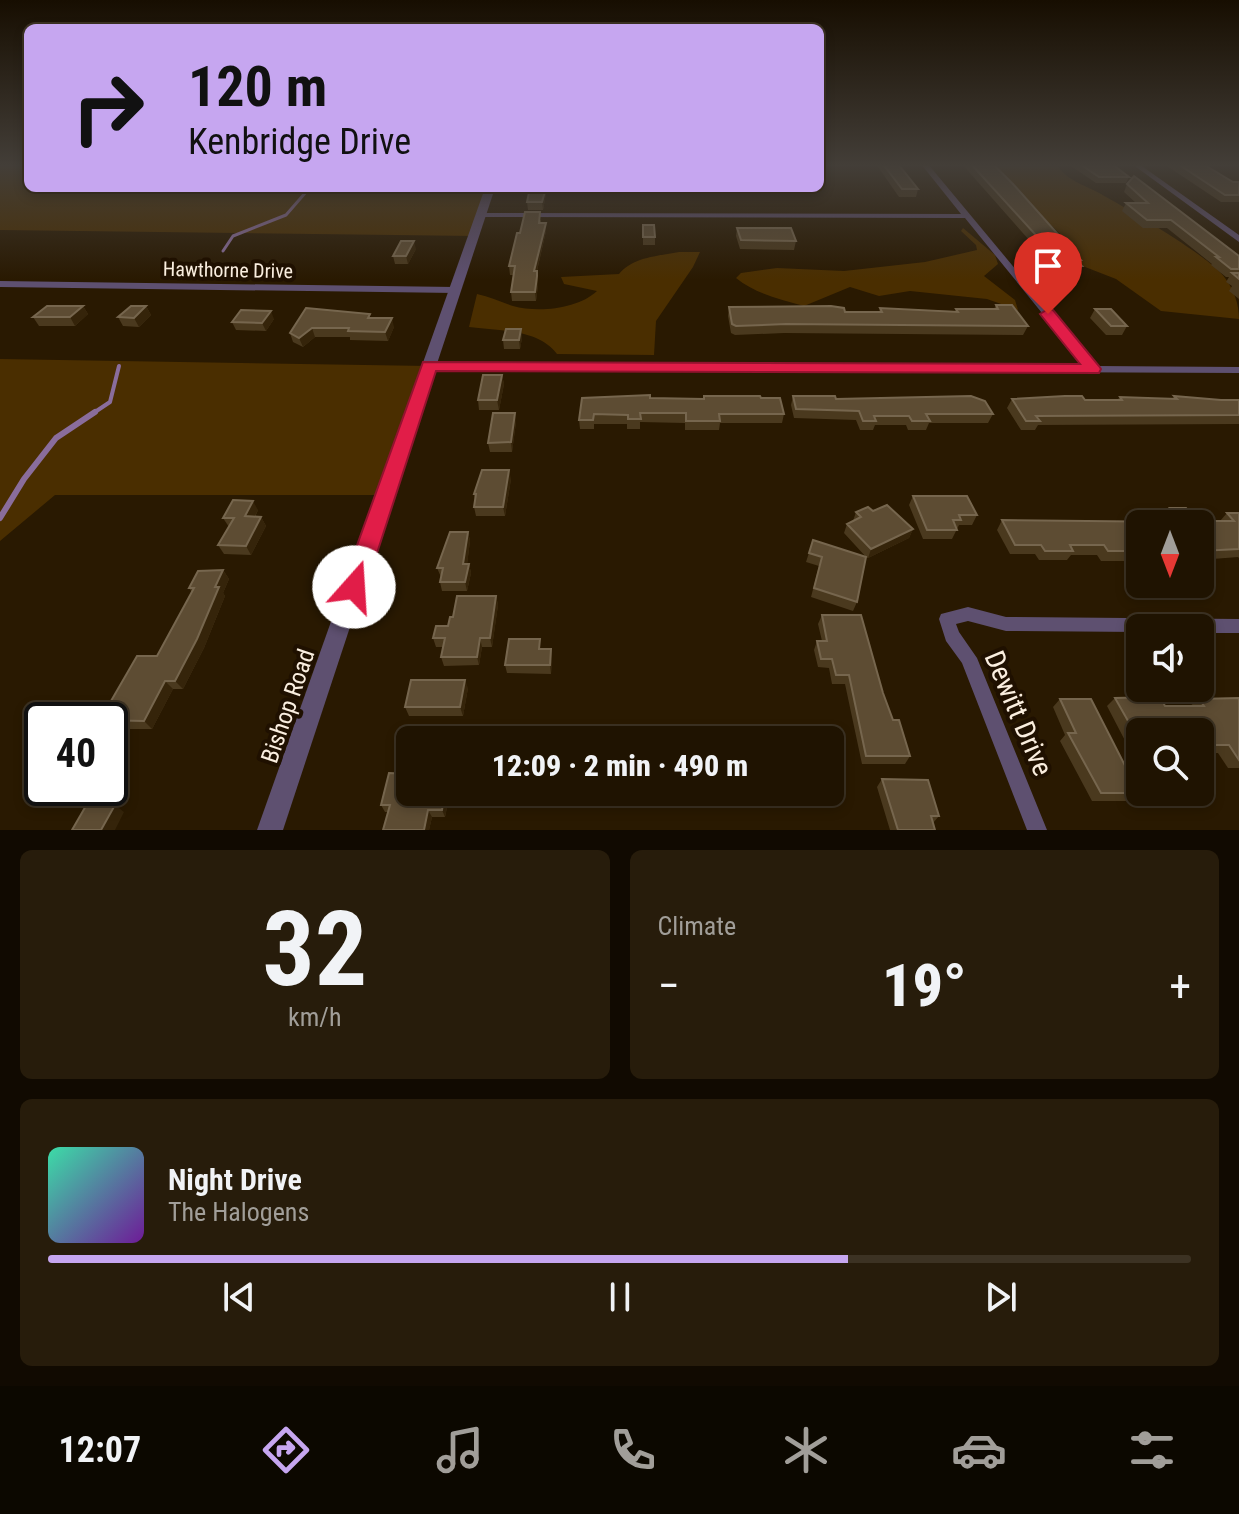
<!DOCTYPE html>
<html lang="en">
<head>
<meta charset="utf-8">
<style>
  body { margin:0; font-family:"Roboto Condensed",sans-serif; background:#271c0b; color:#f1f3f6; height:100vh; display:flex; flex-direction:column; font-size:30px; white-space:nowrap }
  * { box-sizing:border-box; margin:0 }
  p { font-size:26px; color:#a19e99 }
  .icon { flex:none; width:44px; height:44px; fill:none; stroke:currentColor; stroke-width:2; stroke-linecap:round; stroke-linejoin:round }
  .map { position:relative; height:830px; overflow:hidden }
  .drawer { display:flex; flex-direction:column; gap:20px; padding:20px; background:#110a01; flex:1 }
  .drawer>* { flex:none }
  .banner { position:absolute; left:24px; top:24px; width:800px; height:168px; border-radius:12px; box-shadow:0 4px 12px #0003,0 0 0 2px #3c3223; background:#c6a6f0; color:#111; overflow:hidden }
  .needle { width:52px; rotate:180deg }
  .tools { position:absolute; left:1126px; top:510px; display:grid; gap:16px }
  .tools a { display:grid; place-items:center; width:88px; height:88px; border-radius:12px; background:#1f1301; box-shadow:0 4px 12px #0003,0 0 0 2px #3c3223; font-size:40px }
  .speed { position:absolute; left:24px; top:702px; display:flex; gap:16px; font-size:40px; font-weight:700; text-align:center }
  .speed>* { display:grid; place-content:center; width:104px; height:104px; border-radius:50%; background:#1f1301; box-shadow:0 4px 12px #0003,0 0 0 2px #3c3223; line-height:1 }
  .speed .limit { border:4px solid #111; border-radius:12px; background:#fff; color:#111 }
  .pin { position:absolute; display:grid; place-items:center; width:68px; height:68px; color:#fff; margin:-82px -34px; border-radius:50% 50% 50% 0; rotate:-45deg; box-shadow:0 0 8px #0007 }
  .pin .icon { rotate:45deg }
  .me { position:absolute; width:88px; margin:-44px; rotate:19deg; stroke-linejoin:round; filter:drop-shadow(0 0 6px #0008) }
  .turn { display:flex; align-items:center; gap:28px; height:168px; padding:0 32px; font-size:36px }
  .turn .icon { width:104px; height:104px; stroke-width:2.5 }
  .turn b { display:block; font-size:56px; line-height:68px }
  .big { font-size:60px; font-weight:800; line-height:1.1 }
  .drawer .card { flex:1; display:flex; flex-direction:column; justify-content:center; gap:12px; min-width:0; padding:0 28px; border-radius:12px; background:#271c0b }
  .drawer .dial { align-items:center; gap:0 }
  .dial b { font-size:104px; line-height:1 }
  .song { display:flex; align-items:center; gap:24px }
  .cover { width:96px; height:96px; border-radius:12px; background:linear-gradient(135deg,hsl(160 70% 55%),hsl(280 70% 35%)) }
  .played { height:8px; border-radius:4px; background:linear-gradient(90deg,#c6a6f0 70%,#3c3223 70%) }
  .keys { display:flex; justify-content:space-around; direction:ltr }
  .heat { display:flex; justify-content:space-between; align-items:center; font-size:44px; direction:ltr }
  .drawer .tiles { flex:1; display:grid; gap:20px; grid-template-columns:1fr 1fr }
  .card:last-child { grid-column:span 2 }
  .trip { position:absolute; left:396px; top:726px; width:448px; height:80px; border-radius:12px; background:#1f1301; box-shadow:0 4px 12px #0003,0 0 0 2px #3c3223; font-weight:800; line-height:80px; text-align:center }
  .tab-bar { display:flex; height:128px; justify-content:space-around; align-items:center; background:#0c0800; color:#a19e99 }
  .tab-bar .icon { width:56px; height:56px }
  .tab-bar .selected { color:#c6a6f0 }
  .tab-bar b { font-size:36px; color:#f1f3f6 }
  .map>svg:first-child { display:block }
</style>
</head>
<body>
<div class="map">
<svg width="1239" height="830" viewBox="0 0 1239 830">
  <rect width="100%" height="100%" fill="#291901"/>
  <path fill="#4a2e00" d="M0 164H28V188H490L474 236 0 230Z
    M990 164H1056C1069 182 1081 183 1101 194 1126 208 1211 257 1225 278 1234 290 1239 304 1239 319L1161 311 1116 279 1080 265 1066 240Z
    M963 228 995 255 998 264 984 276 1015 300 1018 310 987 299 910 291 879 296 850 287 804 306C779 299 756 294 736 278L741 273 777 268 844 271 925 262 977 250 976 245 961 231Z
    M679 252H700L693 267 656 321 654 355 557 354C538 328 497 331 469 327L477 294C490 297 501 302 513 306 538 313 578 309 597 291L564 284 561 277 619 274C633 257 658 256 679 252Z
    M0 359 429 366 385 495H55L0 541Z"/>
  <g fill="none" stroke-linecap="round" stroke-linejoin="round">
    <path stroke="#8a6d9c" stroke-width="3" d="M223 251 233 236 286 215 306 192 277 188"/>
    <path stroke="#8a6d9c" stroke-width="4" d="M92 414 110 402 119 366"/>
    <path stroke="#8a6d9c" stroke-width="6" d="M0 518 24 479 56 438 95 412"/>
    <path fill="#5e5070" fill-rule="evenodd" d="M921 164H928L1096 366 1239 367V373L429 369 423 366 429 363 1085 366 965 218 481 217 477 215 481 213 961 214Z
      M1132 164H1139L1239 235V242Z
      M0 281 455 287 460 290 455 293 0 287Z
      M968 607 1006 617 1239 619V633H1200V628H1140V632L1006 631 968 621 956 624 959 632 977 658 1047 830H1027L962 663 946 641 939 619 941 614Z"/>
    <path fill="#5e5070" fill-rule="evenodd" d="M485 188H495L283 830H257Z"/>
  </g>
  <path fill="#4a391e" d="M876 164H898L918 189 916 197H899Z
    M962 164H993L1081 260 1079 263 1082 266 1078 275H1060Z
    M1068 164H1112L1129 177 1126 183H1096Z
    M1164 164H1203L1233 182H1239V202H1221Z
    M1127 184 1239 256V299L1229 291 1232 286 1226 282 1229 277H1226L1211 265 1212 264 1167 228H1143L1122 211 1126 203H1136L1124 192Z
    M547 188 543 210H528L527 202Z
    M541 220V223L546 231 537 271 538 285 536 301H512L511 292 514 275H510L509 266 520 233Z
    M643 225 655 237V245H643Z
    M737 228 796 241 794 250 740 249 736 236Z
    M416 249 408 264H395L393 256Z
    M996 305 1028 326 1023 335 784 333 735 335 731 333 728 316 729 307 879 312 880 308 955 311 956 309H994Z
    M83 306 88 314 75 326H39L33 317Z
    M146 306 151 315 139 327 123 326 118 317Z
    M306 308 371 318 394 327 388 341 350 340V337H315L303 347 293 342 290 333Z
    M1095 309 1127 326 1122 335H1106L1090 318Z
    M274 319 266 331 236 330 232 322Z
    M521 329 522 338 520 349H504L503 340Z
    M502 375 504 384 499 410H479L478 400Z
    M793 396 836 399 993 414 988 423H929L926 430H908L906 425H875L873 430H860L856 420 794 418 791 405Z
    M1174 396 1221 400H1239V424L1038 425 1035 430H1021L1007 408 1012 399 1117 400 1120 397 1172 399Z
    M582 398H761L784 414 782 423H720L719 430H685V423L640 422V429H627V424H594V429H580L579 420Z
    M516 422 512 452H490L488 443Z
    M511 479 505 516H476L474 507 475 500 474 494Z
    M913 496 977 515 972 525H959L952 539H923L909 505Z
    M1170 508 1196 521H1220L1227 513H1239V558L1238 557 1200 560V524H1140V557L1137 561H1101L1097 555H1071L1067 560H1039L1035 554H1010L997 530 1002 520 1166 522 1163 517Z
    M258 510 255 517H261L266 526 251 555 224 554 218 545 229 527 223 518Z
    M873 511 913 529 909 538 868 558 866 557 857 602 853 611 811 597 819 566 806 562 813 540 866 557 844 533 847 524 853 521 856 512Z
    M468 532 470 541 467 564H469L471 573 467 591H442L440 582 441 577 437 568Z
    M223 570 229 579 223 593 225 596 204 648 183 689H173L152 729H110V720L157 656 192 592 189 588Z
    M496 596 498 605 492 647H482L479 665 444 666 441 657 443 647H436L433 638 448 626 453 617Z
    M822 615 883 693 893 720 910 756 905 764H862L845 684H832L829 668 818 667 814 650 817 641H822L818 624Z
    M541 649H551L552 658 551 674 507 673 505 665Z
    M468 688 463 716H409L405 707Z
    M1115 698 1165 706H1190L1199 699 1239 698V768H1228L1218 753H1200V732H1140V753L1132 754 1107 706Z
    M1060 699 1139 793 1129 801H1092L1060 741 1065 735 1053 707Z
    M882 779 939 816 933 823 935 830H890L877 787Z
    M410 792H446L449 798 445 817H432L429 830H383L388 812H385L381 805Z"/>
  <path fill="#35240a" d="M546 188H547L543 210 542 202Z
    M546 223V231L535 279 534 271Z
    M414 241 416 249 408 264 406 256Z
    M537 276 538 285 536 301 535 292Z
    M83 306 88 314 75 326 70 317Z
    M146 306 151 315 139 327 134 318Z
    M271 311 274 319 266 331 262 323Z
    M392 318 394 327 388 341 385 332Z
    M312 328 315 337 303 347 299 338Z
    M521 329 522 338 520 349 519 340Z
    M502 375 504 384 499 410 497 400Z
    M515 413 516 422 512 452 511 442Z
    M509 470 511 479 505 516 503 507Z
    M253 501 258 510 250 526 245 516Z
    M261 517 266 526 251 555 246 546Z
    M913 529 909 538 868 558 871 549Z
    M468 532 470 541 466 573 463 564Z
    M469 564 471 573 467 591 465 582Z
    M223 570 229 579 223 593 225 596 204 648 183 689 175 681Z
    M496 596 498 605 492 647 490 638Z
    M480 638 482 647 479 665 477 657Z
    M551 649 552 658 551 674 550 665Z
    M465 680 468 688 463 716 460 707Z
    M165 681 173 689 152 729 144 721Z
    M445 792 449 798 445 817 442 810Z
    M115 805 124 812 115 830H101Z
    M428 810 432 817 429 830H424Z"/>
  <path fill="#5d4c33" stroke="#76664e" stroke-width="2" d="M883 164H898L918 189H902Z
    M971 164H993L1013 184 1081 260H1076L1082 266H1064Z
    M1080 164H1112L1129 177H1099Z
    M1178 164H1203L1233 182H1239V195H1225Z
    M1134 176 1239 256V269H1231L1216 257H1219L1171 220H1147L1126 203H1148L1127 184Z
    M530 188H546L542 202H527Z
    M525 212H540L539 223H546L534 271H537V276L535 292H511L515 266H509L517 233H520Z
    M643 225H654L655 237H643Z
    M737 228H791L796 241 741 240Z
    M401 241H414L406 256H393Z
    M1232 273H1239V279Z
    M996 305H1012L1028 326 786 324 736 326 732 324 729 307 831 306 844 308 845 312H882L880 308 958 312 956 309H998Z
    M47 306H83L70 317H33Z
    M131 306H146L134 318 118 317Z
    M306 308 370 314 368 318H392L385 332 348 331 349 328H312L299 338 290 333Z
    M1095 309H1111L1127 326H1111Z
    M241 310 271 311 262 323 232 322Z
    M506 329H521L519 340H503Z
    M483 375H502L497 400H478Z
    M650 395V398L704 399V396H760L761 398H780L784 414H719L720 421H686V413H640L641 419H628V415L594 414 593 420H579L582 398Z
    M793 396H835L836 399 971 396 985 401 993 414H926L930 421H912L909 416H874L876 421H863L859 411 796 409Z
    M1065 396H1082L1085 400H1122L1120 397 1177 399 1174 396 1221 400H1239V415L1036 416 1040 421H1026L1012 399Z
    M493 413H515L511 442 488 443Z
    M482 470H509L503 507H474L476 494H474Z
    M913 496H967L977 515H959L961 520H953L957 530H927Z
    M233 500 253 501 245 516 261 517 246 546 218 545 234 518H223Z
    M887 505 913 529 871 549 847 524 861 517 856 512 868 507 873 511Z
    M1170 508H1186L1196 521H1234L1227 513H1239V549L1200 551V524H1140V551H1108L1104 545H1070L1073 551H1045L1041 545H1015L1002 520 1181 522Z
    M450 532H468L463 564H469L465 582H440L443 568H437Z
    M813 540 866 557 857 602 814 588 822 557 809 553Z
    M223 570 215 587H219L197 639 175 681H165L144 721 100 720 137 656H157L194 588H189L198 571Z
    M457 596H496L490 638H480L477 657H441L445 638H433L436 626H448L450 617H453Z
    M822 615H861L883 693 893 720H899L910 756H866L849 675H836L832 659H821L817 641H827Z
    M509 639H540L539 649H551L550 665H505Z
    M411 680H465L460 707H405Z
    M1160 697 1165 706H1204L1199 699 1239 698V760L1229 745H1200V732H1140V742L1115 698Z
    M1060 699H1091L1139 793H1101L1068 733H1076Z
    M389 773 410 774V792H445L442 810H428L424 830H383L390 805H381Z
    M882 779 928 780 939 816H931L935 830H898Z
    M87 804 115 805 101 830H72Z"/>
  <linearGradient id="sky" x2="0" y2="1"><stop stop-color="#170e01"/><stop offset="0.59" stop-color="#433e38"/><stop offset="1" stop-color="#433e38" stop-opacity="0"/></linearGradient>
  <rect width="1239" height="280" fill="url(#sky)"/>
  <path fill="#e11d48" stroke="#92132f" stroke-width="2" d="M1048 309 1053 310 1099 366 1101 369 1099 373 436 371 366 587 362 594 354 597 346 594 342 587 423 362 1080 364 1040 314Z"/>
  <g text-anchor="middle" stroke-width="8" stroke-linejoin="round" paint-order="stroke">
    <g font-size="20" fill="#faeedf" stroke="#1f1000">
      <text transform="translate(228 270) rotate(1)" y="7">Hawthorne Drive</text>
    </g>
    <g font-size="24" fill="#faeedf" stroke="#1f1000">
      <text transform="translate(288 706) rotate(-71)" y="8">Bishop Road</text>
    </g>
    <g font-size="28" fill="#faeedf" stroke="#1f1000">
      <text transform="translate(1019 713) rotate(67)" y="10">Dewitt Drive</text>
    </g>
  </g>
</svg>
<div class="tools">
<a><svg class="needle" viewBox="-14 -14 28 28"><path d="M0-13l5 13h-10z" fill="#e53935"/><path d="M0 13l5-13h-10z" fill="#a19e99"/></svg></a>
<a><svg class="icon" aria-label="sound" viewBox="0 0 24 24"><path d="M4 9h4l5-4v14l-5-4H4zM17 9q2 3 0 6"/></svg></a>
<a><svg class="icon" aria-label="search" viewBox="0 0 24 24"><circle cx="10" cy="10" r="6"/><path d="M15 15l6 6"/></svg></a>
</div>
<div class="speed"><div class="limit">40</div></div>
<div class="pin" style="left:1048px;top:314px;background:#d93025"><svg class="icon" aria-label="arrive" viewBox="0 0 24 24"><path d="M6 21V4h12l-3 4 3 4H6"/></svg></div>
<svg class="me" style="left:354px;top:587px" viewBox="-20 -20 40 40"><circle r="19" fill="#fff"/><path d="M0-13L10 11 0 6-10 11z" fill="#e11d48"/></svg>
<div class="trip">12:09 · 2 min · 490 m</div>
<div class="banner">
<div class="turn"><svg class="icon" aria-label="right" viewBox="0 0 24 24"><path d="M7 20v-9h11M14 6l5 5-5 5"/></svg><div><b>120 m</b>Kenbridge Drive</div></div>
</div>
</div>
<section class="drawer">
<div class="tiles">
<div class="card dial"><b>32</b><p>km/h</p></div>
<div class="card"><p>Climate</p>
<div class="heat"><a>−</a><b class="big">19°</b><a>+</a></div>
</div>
<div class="card">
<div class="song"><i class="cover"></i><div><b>Night Drive</b><p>The Halogens</p></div></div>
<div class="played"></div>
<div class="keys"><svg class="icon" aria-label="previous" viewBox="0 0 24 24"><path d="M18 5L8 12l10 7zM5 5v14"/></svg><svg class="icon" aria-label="pause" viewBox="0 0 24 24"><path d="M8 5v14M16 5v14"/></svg><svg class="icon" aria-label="next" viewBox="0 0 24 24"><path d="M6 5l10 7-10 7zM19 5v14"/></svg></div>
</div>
</div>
</section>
<nav class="tab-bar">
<b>12:07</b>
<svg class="icon selected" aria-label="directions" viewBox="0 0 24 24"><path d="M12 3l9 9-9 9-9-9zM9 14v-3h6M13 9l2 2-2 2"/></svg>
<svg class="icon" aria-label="music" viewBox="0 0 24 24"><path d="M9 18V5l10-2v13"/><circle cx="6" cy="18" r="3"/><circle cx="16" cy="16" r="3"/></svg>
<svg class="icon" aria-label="phone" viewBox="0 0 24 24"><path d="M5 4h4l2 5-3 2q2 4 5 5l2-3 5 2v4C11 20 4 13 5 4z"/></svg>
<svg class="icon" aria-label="climate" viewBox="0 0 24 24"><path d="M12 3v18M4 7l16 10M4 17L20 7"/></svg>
<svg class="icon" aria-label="car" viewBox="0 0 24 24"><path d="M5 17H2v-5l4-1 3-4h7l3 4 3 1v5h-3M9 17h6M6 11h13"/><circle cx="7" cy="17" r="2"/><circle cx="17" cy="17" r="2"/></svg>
<svg class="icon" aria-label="filters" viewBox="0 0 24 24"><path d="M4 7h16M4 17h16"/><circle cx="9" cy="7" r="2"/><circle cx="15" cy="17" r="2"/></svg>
</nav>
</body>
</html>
